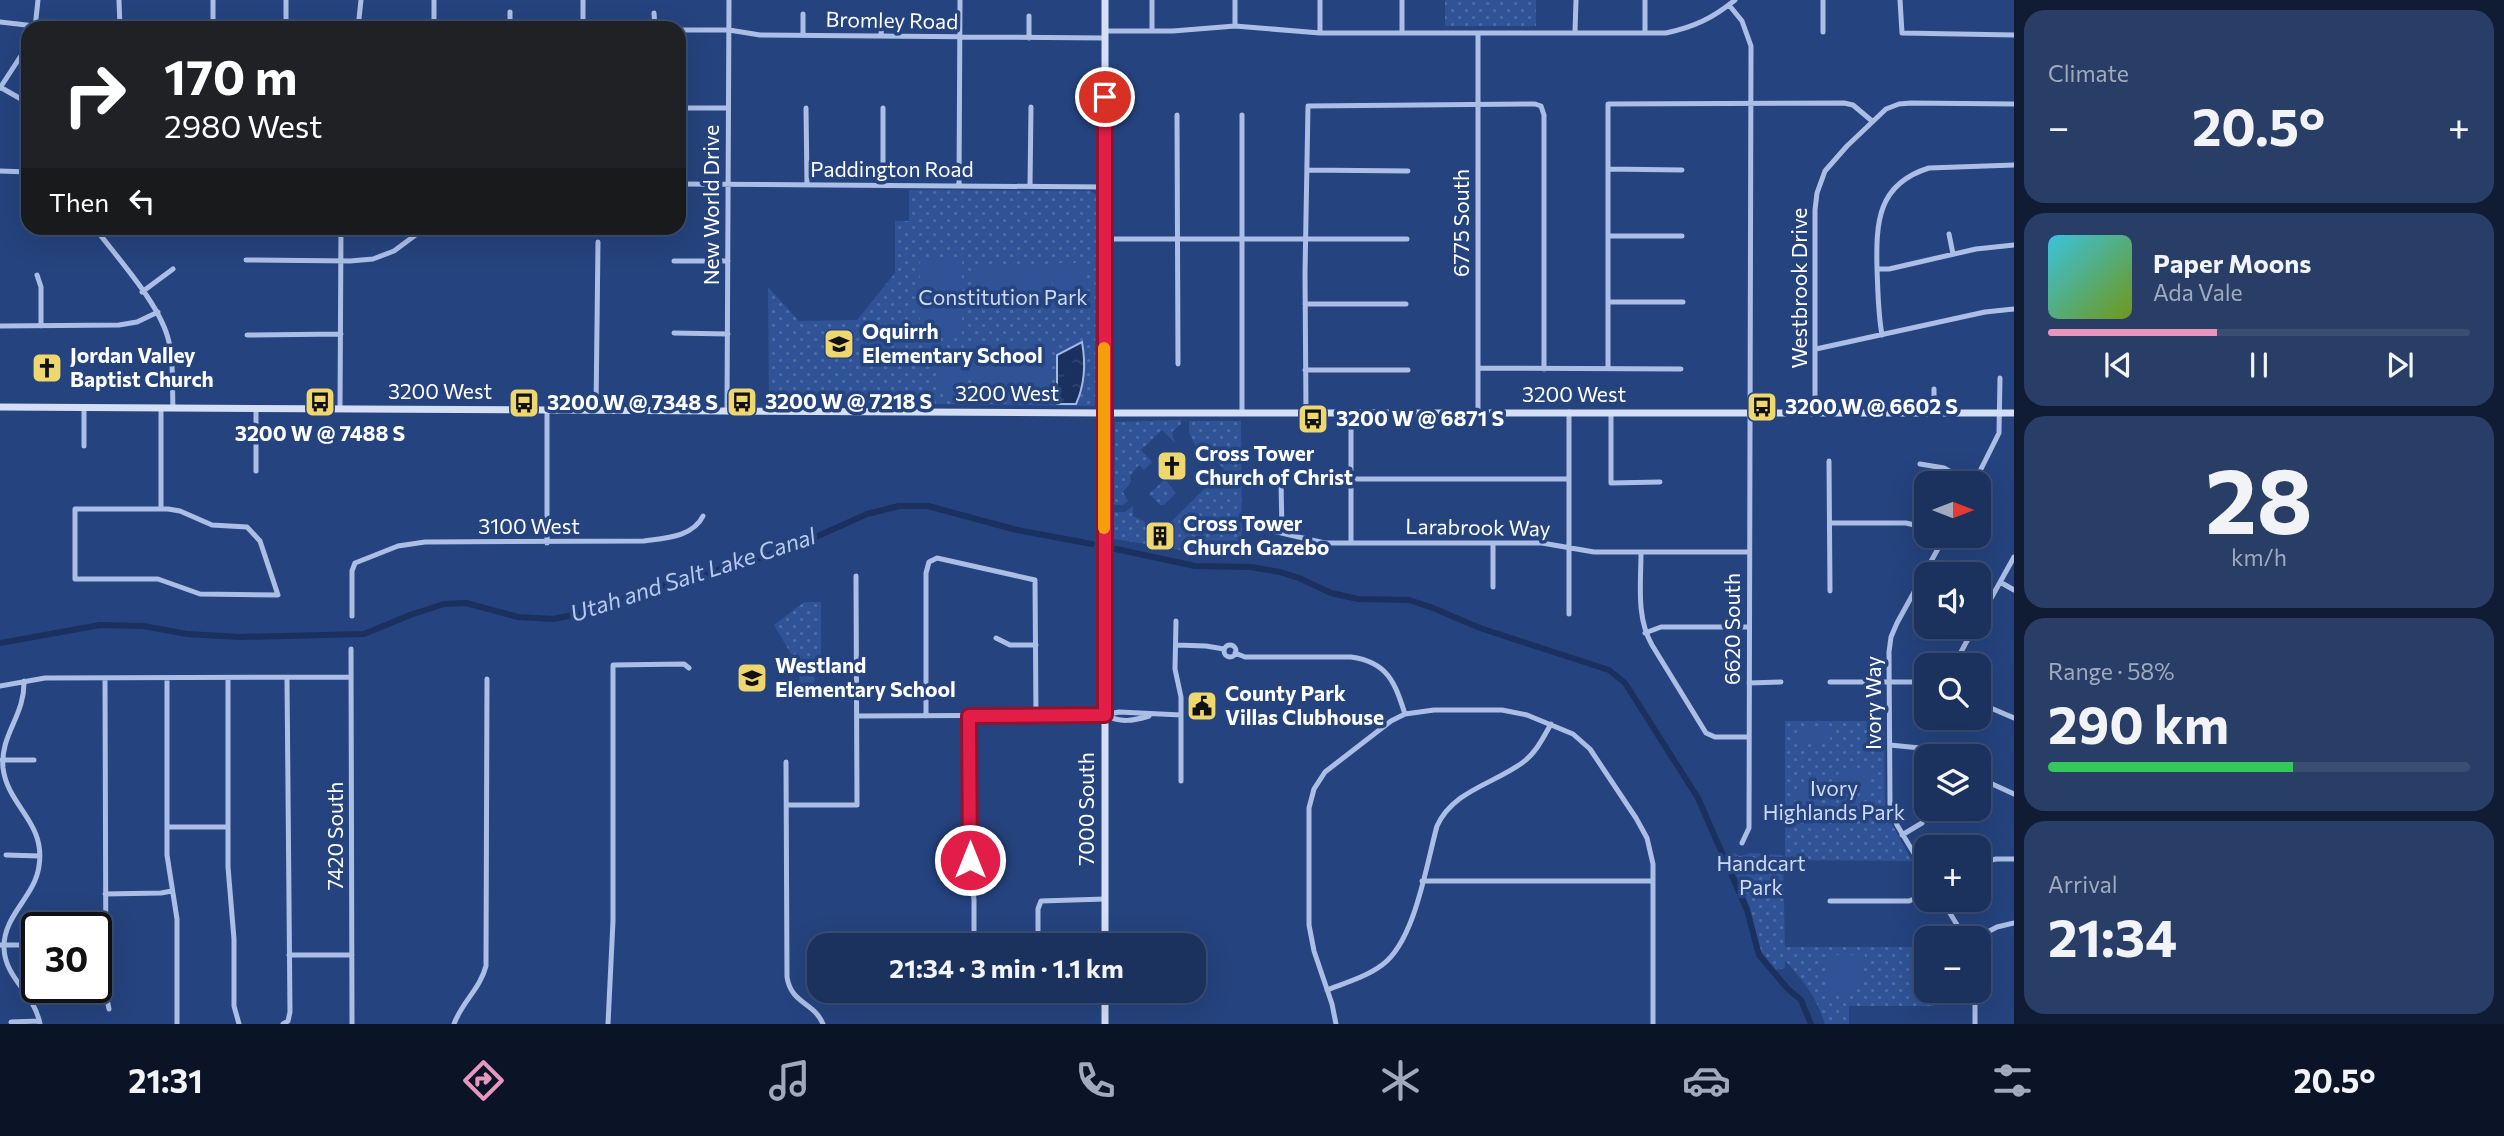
<!DOCTYPE html>
<html lang="en">
<head>
<meta charset="utf-8">
<style>
  body { margin:0; font-family:Commissioner,sans-serif; background:#293e67; color:#f1f3f6; height:100vh; display:flex; flex-direction:column; font-size:26px; white-space:nowrap }
  * { box-sizing:border-box; margin:0 }
  p { font-size:23px; color:#a0aabc }
  .icon { flex:none; width:38px; height:38px; fill:none; stroke:currentColor; stroke-width:2; stroke-linecap:round; stroke-linejoin:round }
  .map { position:relative; flex:1; overflow:hidden }
  .details { display:flex; flex-direction:column; gap:10px; padding:10px; background:#0f1c34; width:490px }
  .details>* { flex:none }
  .guide { position:absolute; left:21px; top:21px; width:665px; height:214px; border-radius:21px; box-shadow:0 7px 28px #0002,0 0 0 2px #3a4d73; background:#202124; color:#fff; overflow:hidden }
  .needle { width:46px; rotate:90deg }
  .tools { position:absolute; left:1914px; top:471px; display:grid; gap:14px }
  .tools a { display:grid; place-items:center; width:77px; height:77px; border-radius:14px; background:#1c325e; box-shadow:0 7px 28px #0002,0 0 0 2px #3a4d73; font-size:35px }
  .speed { position:absolute; left:21px; top:912px; display:flex; gap:14px; font-size:35px; font-weight:700; text-align:center }
  .speed>* { display:grid; place-content:center; width:91px; height:91px; border-radius:50%; background:#1c325e; box-shadow:0 7px 28px #0002,0 0 0 2px #3a4d73; line-height:1 }
  .speed .limit { border:4px solid #111; border-radius:10px; background:#fff; color:#111 }
  .pin { position:absolute; display:grid; place-items:center; width:60px; height:60px; color:#fff; margin:-30px; border:4px solid #fff; border-radius:50%; box-shadow:0 2px 7px #0007 }
  .me { position:absolute; width:77px; margin:-38px; rotate:0deg; stroke-linejoin:round; filter:drop-shadow(0 0 5px #0008) }
  .turn { display:flex; align-items:center; gap:24px; height:147px; padding:0 28px; font-size:32px }
  .turn .icon { width:91px; height:91px; stroke-width:2.5 }
  .turn b { display:block; font-size:49px; line-height:60px }
  .then { display:flex; align-items:center; height:66px; padding:0 28px; background:#0003; gap:14px; font-size:26px }
  .big { font-size:52px; font-weight:700; line-height:1.1 }
  .details .card { flex:1; display:flex; flex-direction:column; justify-content:center; gap:10px; min-width:0; padding:0 24px; border-radius:21px; background:#293e67 }
  .details .dial { align-items:center; gap:0 }
  .dial b { font-size:91px; line-height:1 }
  .song { display:flex; align-items:center; gap:21px }
  .cover { width:84px; height:84px; border-radius:10px; background:linear-gradient(135deg,hsl(190 70% 55%),hsl(80 70% 35%)) }
  .played { height:7px; border-radius:4px; background:linear-gradient(90deg,#e797bd 40%,#3a4d73 40%) }
  .keys { display:flex; justify-content:space-around; direction:ltr }
  .heat { display:flex; justify-content:space-between; align-items:center; font-size:38px; direction:ltr }
  .charge { height:10px; border-radius:5px; background:linear-gradient(90deg,#34c759 58%,#3a4d73 0) }
  .trip { position:absolute; left:807px; top:933px; width:399px; height:70px; border-radius:21px; background:#1c325e; box-shadow:0 7px 28px #0002,0 0 0 2px #3a4d73; font-weight:700; line-height:70px; text-align:center }
  .dock { display:flex; height:112px; justify-content:space-around; align-items:center; background:#0b1426; color:#a0aabc }
  .dock .icon { width:49px; height:49px }
  .dock .selected { color:#e797bd }
  .dock b { font-size:32px; color:#f1f3f6 }
  main { display:flex; flex:1; min-height:0 }
  .map>svg:first-child { display:block }
</style>
</head>
<body>
<main>
<div class="map">
<svg width="2014" height="1024" viewBox="0 0 2014 1024">
  <defs>
    <pattern id="grass-dots" width="8" height="8" patternUnits="userSpaceOnUse" patternTransform="scale(1.75)"><rect width="8" height="8" fill="#2f5396"/><path d="M2 2h.1M6 6h.1" fill="none" stroke="#4e6da6" stroke-width="1.8" stroke-linecap="round"/></pattern>
    <pattern id="water-ripples" width="26" height="14" patternUnits="userSpaceOnUse" patternTransform="scale(1.75)"><rect width="26" height="14" fill="#1a305f"/><path d="M2 4q2-2 4 0t4 0M15 11q2-2 4 0t4 0" fill="none" stroke="#31456f"/></pattern>
  </defs>
  <rect width="100%" height="100%" fill="#25437e"/>
  <path fill="url(#grass-dots)" d="M1445 0H1536V26H1445Z
    M909 190 1090 191 1096 194 1095 406 769 402 768 287 799 321 857 320 895 273V221H909Z
    M1181 420V424L1172 432 1175 443 1162 430 1141 450 1152 462 1144 470 1139 465 1130 476 1131 482 1123 492 1128 501 1123 505H1114L1115 422Z
    M1189 421H1241L1242 554 1200 553 1159 547 1165 528 1224 469 1201 446 1196 448 1189 432Z
    M1165 479 1176 493 1164 505H1160L1149 494Z
    M1133 506V516L1144 521 1146 528 1152 521 1154 523V533L1149 532 1146 544 1114 539V512H1125Z
    M804 602H821V660L794 659 774 625Z
    M1785 721H1884L1885 811 1912 861 1785 860Z
    M1734 853 1740 856 1751 853 1783 855 1785 947H1927V990L1934 991V1006H1849V1024H1825C1817 999 1804 980 1785 961V968L1776 970 1760 950 1750 908 1728 855Z"/>
  <path fill="#2f5396" d="M920 258H962V336L920 337Z
    M1052 263H1079L1083 267V293L1061 294 1053 290Z
    M973 266H1050V306H973Z
    M971 344H1049V385L972 386Z
    M953 360C971 367 968 373 968 390L942 391 937 386 938 361Z
    M799 665H814L815 694 800 695Z
    M1800 728 1830 729V744L1800 743Z
    M1853 768H1867V771H1870V790H1862L1861 792H1842L1837 787V775L1842 770H1852Z
    M1797 785H1813V800H1798Z
    M1828 955H1865C1863 980 1856 994 1829 995Z"/>
  <path fill="url(#water-ripples)" stroke="#9fb9e6" stroke-width="2" d="M1082 342C1086 364 1085 384 1076 404H1057V355Z"/>
  <g fill="none" stroke-linecap="round" stroke-linejoin="round">
    <path stroke="#1a305f" stroke-width="6" d="M1116 549 1195 566 1251 567 1280 572 1299 578 1331 593 1358 599 1409 600 1433 608 1480 628 1609 670 1625 683 1698 798 1747 910 1759 955 1788 989 1801 1000 1811 1024
      M0 643 100 625 143 626 187 634 240 637 364 634 410 615 444 604 466 603 518 617 553 619 594 611 645 591 787 550 867 514 899 506H928L1017 530 1092 544"/>
    <path stroke="#abbfe6" stroke-width="5" d="M119 0 120 28
      M286 0V28
      M434 0V28
      M583 0V28
      M1152 0V31
      M1235 0V26
      M1402 0V33
      M1823 0V32
      M1900 0 1902 33 2014 35
      M1729 5 1742 21 1751 46 1749 828 1742 843
      M654 13 655 28
      M803 14V35
      M1029 16V38
      M0 22 35 26
      M35 28 38 0
      M213 28V0
      M358 28 361 0
      M510 28V12
      M679 30H729L760 35 1105 38
      M1105 31H1173L1235 26 1320 33H1666C1694 27 1713 18 1735 0
      M1575 32 1576 0
      M1645 32V0
      M1320 33V0
      M881 36 882 13
      M0 87 28 103
      M0 88 28 45
      M679 108H728
      M806 108 807 185
      M883 108V185
      M1177 115 1178 364
      M1608 169 1682 170
      M1307 170 1408 171
      M0 171 28 172
      M679 184 1105 187
      M959 186 960 0
      M1030 186 1031 107
      M95 228C118 259 161 305 169 342 174 364 172 386 173 408
      M1949 234 1953 254
      M1608 236H1682
      M1105 239H1407
      M246 260 350 261 373 259 394 251 425 228
      M674 261H728
      M1877 269H1889L1976 249 2014 245
      M37 275 41 287V326
      M142 292 173 269
      M1608 302H1683
      M1305 304H1406
      M0 326 119 325 137 322 158 312
      M674 333 728 334
      M247 335 341 334
      M1882 335C1878 313 1878 292 1877 269 1876 223 1877 184 1929 168L2014 165
      M1816 349 1985 312 2014 309
      M1478 368 1681 369
      M1608 368V104L1844 103 1853 105 1872 121
      M1305 370H1408
      M1934 389V413
      M84 408V446
      M161 408V509
      M256 408V471
      M340 409 341 228
      M547 410V543
      M596 410 598 242
      M727 411 729 0
      M1242 412V115
      M1569 412V614
      M1815 412V210L1817 193 1825 171 1847 146 1886 109 1899 104 1911 103 2014 104
      M1306 413 1305 273 1308 106 1535 104 1541 106 1544 115V369
      M1478 413V33
      M1611 413V483L1660 482
      M1829 461 1830 591
      M1920 464 1944 468 1971 483
      M1351 479H1569
      M1281 481 1282 532
      M1974 483 1999 433 2000 378
      M75 509H168L180 511 212 525 247 527 260 541 278 595 200 594 158 579H75Z
      M1830 523H1906L1927 528
      M1250 526 1325 543H1542L1594 552H1749
      M1351 543V413
      M1493 543V587
      M1641 552C1641 584 1636 617 1652 645L1706 733 1715 737H1749
      M2000 582 2014 590
      M352 616V571L355 563 398 546 425 542 644 541C665 538 693 537 703 516
      M1979 620 2014 557
      M1176 621 1175 669 1181 697V781
      M1645 633 1661 627H1749
      M996 638 1010 645H1036
      M1224 651a6 6 0 1 1 12 0a6 6 0 1 1-12 0Z
      M1176 645 1206 646 1224 649
      M351 649 352 1024
      M1235 653 1245 657H1351C1388 662 1395 683 1405 714
      M1954 665 1975 626
      M105 678 106 994 109 1009
      M167 678V855L177 919V1024
      M228 678V867L234 939V1006L239 1024
      M24 681C25 716 0 734 3 768 8 807 46 822 39 866 35 897 3 915 4 948 5 979 34 992 40 1024
      M1830 682H1927
      M1749 683 1781 682
      M0 686 45 678 351 677
      M1979 703 2014 718
      M1105 715C1120 723 1133 721 1149 716
      M857 716 1105 715 1119 712 1181 715
      M926 716V573L929 562 937 558 1035 580 1036 716
      M969 716 970 860 974 900V945
      M1890 745 1920 748 1938 756
      M2 760H34
      M786 762 787 977C791 1004 814 1002 823 1024
      M1979 778 2014 794
      M787 805H857L856 576
      M167 827H228
      M1902 835 1922 823
      M6 855 40 856
      M1979 863 1996 859H2014
      M1927 875 1897 825 1890 804 1889 652 1891 637 1897 623 1945 536
      M1422 881H1653
      M105 894 161 893 172 891
      M1942 900 1965 938
      M1830 901H1909L1927 894
      M1976 938 1997 927 2014 923
      M0 945H34
      M1038 945V909L1041 901 1105 899
      M289 955H352
      M1327 990C1345 983 1366 977 1382 965 1415 941 1426 866 1437 826 1453 791 1493 784 1522 763 1536 753 1543 738 1551 724
      M11 1022 39 1021
      M283 1024 288 1021 290 1012 287 678
      M454 1024C462 1002 480 989 486 966L487 679
      M608 1024 613 921V665L684 664 689 668
      M1336 1024 1332 1004 1314 951 1309 925V808L1314 789 1325 772 1391 721 1405 714 1434 710H1502L1527 715 1573 734 1590 749 1636 818 1647 838 1653 864V1024
      M1975 1024V990"/>
    <path stroke="#d4dff5" stroke-width="7" d="M1105 0V945
      M0 407 1104 413H2014
      M1105 990V1024"/>
  </g>
  <g fill="none" stroke-linecap="round" stroke-linejoin="round">
    <g stroke="#92132f" stroke-width="18">
      <path id="route" d="M970 860 969 716 1105 715V97"/>
    </g>
    <use href="#route" stroke="#e11d48" stroke-width="12"/>
    <path stroke="#f59e0b" stroke-width="12" d="M1104 348V528"/>
  </g>
  <defs>
    <g id="school-square" transform="scale(1.575)"><rect x="-9" y="-9" width="18" height="18" rx="4" fill="#efd76f" stroke="#25437e"/><path d="M0-5L7-2L0 1L-7-2ZM-4 1L0 2.5L4 1V4Q0 6-4 4Z" fill="#111"/></g>
    <g id="church-square" transform="scale(1.575)"><rect x="-9" y="-9" width="18" height="18" rx="4" fill="#efd76f" stroke="#25437e"/><path d="M-1.2-6h2.4v3.5h3.3v2.4h-3.3V6h-2.4V-.1h-3.3v-2.4h3.3Z" fill="#111"/></g>
    <g id="bus-square" transform="scale(1.575)"><rect x="-9" y="-9" width="18" height="18" rx="4" fill="#efd76f" stroke="#25437e"/><path d="M-5-6H5V4H4V6H2V4H-2V6H-4V4H-5ZM-3.5-4V0h7V-4ZM-3.5 1.2v1.5H-2V1.2ZM2 1.2v1.5H3.5V1.2Z" fill="#111"/></g>
    <g id="building-square" transform="scale(1.575)"><rect x="-9" y="-9" width="18" height="18" rx="4" fill="#efd76f" stroke="#25437e"/><path d="M-4-6H4V6H1V3H-1V6H-4ZM-2.5-4.3h1.7v1.8h-1.7ZM.8-4.3h1.7v1.8H.8ZM-2.5-1h1.7V.8h-1.7ZM.8-1h1.7V.8H.8Z" fill="#111"/></g>
    <g id="civic-square" transform="scale(1.575)"><rect x="-9" y="-9" width="18" height="18" rx="4" fill="#efd76f" stroke="#25437e"/><path d="M-.6-6.5H3V-4.5H.6V-3L4-1V1h2V6H-6V1h2V-1L-.6-3ZM-1.2 2.5V6h2.4V2.5Z" fill="#111"/></g>
  </defs>
  <g fill-rule="evenodd">
    <use href="#school-square" x="839" y="344"/>
    <use href="#church-square" x="47" y="368"/>
    <use href="#bus-square" x="320" y="402"/>
    <use href="#bus-square" x="742" y="402"/>
    <use href="#bus-square" x="524" y="403"/>
    <use href="#bus-square" x="1762" y="407"/>
    <use href="#bus-square" x="1313" y="419"/>
    <use href="#church-square" x="1172" y="466"/>
    <use href="#building-square" x="1160" y="536"/>
    <use href="#school-square" x="752" y="678"/>
    <use href="#civic-square" x="1202" y="706"/>
  </g>
  <g text-anchor="middle" stroke-width="7" stroke-linejoin="round" paint-order="stroke">
    <g font-size="21" fill="#fff" stroke="#25437e">
      <text transform="translate(892 21) rotate(1)" y="7">Bromley Road</text>
      <text x="892" y="177">Paddington Road</text>
      <text transform="translate(712 205) rotate(-90)" y="7">New World Drive</text>
      <text transform="translate(1462 223) rotate(-90)" y="7">6775 South</text>
      <text transform="translate(1800 288) rotate(-90)" y="7">Westbrook Drive</text>
      <text x="440" y="399">3200 West</text>
      <text x="1007" y="401">3200 West</text>
      <text x="1574" y="402">3200 West</text>
      <text x="529" y="534">3100 West</text>
      <text transform="translate(1478 528) rotate(1)" y="7">Larabrook Way</text>
      <text transform="translate(1733 629) rotate(-90)" y="7">6620 South</text>
      <text transform="translate(1874 703) rotate(-90)" y="7">Ivory Way</text>
      <text transform="translate(1087 809) rotate(-90)" y="7">7000 South</text>
      <text transform="translate(336 836) rotate(-90)" y="7">7420 South</text>
    </g>
    <g font-size="21" fill="#cedbf5" stroke="#25437e">
      <text x="1003" y="305">Constitution Park</text>
      <text x="1834" y="796">Ivory<tspan x="1834" dy="24">Highlands Park</tspan></text>
      <text x="1761" y="871">Handcart<tspan x="1761" dy="24">Park</tspan></text>
    </g>
    <g font-size="21" font-weight="bold" fill="#fff" stroke="#25437e" text-anchor="start">
      <text x="862" y="339">Oquirrh<tspan x="862" dy="24">Elementary School</tspan></text>
      <text x="70" y="363">Jordan Valley<tspan x="70" dy="24">Baptist Church</tspan></text>
      <text x="765" y="409">3200 W @ 7218 S</text>
      <text x="547" y="410">3200 W @ 7348 S</text>
      <text x="1785" y="414">3200 W @ 6602 S</text>
      <text x="1336" y="426">3200 W @ 6871 S</text>
      <text x="320" y="441" text-anchor="middle">3200 W @ 7488 S</text>
      <text x="1195" y="461">Cross Tower<tspan x="1195" dy="24">Church of Christ</tspan></text>
      <text x="1183" y="531">Cross Tower<tspan x="1183" dy="24">Church Gazebo</tspan></text>
      <text x="775" y="673">Westland<tspan x="775" dy="24">Elementary School</tspan></text>
      <text x="1225" y="701">County Park<tspan x="1225" dy="24">Villas Clubhouse</tspan></text>
    </g>
    <g font-size="23" font-style="italic" fill="#b6caed" stroke="#25437e">
      <text transform="translate(693 575) rotate(-18)" y="8">Utah and Salt Lake Canal</text>
    </g>
  </g>
</svg>
<div class="tools">
<a><svg class="needle" viewBox="-14 -14 28 28"><path d="M0-13l5 13h-10z" fill="#e53935"/><path d="M0 13l5-13h-10z" fill="#a0aabc"/></svg></a>
<a><svg class="icon" aria-label="sound" viewBox="0 0 24 24"><path d="M4 9h4l5-4v14l-5-4H4zM17 9q2 3 0 6"/></svg></a>
<a><svg class="icon" aria-label="search" viewBox="0 0 24 24"><circle cx="10" cy="10" r="6"/><path d="M15 15l6 6"/></svg></a>
<a><svg class="icon" aria-label="layers" viewBox="0 0 24 24"><path d="M12 4l9 5-9 5-9-5zM3 14l9 5 9-5"/></svg></a>
<a>+</a>
<a>−</a>
</div>
<div class="speed"><div class="limit">30</div></div>
<div class="pin" style="left:1105px;top:97px;background:#d93025"><svg class="icon" aria-label="arrive" viewBox="0 0 24 24"><path d="M6 21V4h12l-3 4 3 4H6"/></svg></div>
<svg class="me" style="left:970px;top:860px" viewBox="-20 -20 40 40"><circle r="17" fill="#e11d48" stroke="#fff" stroke-width="3"/><path d="M0-11L8 9 0 5-8 9z" fill="#fff"/></svg>
<div class="trip">21:34 · 3 min · 1.1 km</div>
<div class="guide">
<div class="turn"><svg class="icon" aria-label="right" viewBox="0 0 24 24"><path d="M7 20v-9h11M14 6l5 5-5 5"/></svg><div><b>170 m</b>2980 West</div></div>
<div class="then">Then<svg class="icon" aria-label="left" viewBox="0 0 24 24"><path d="M17 20v-9H6M10 6l-5 5 5 5"/></svg></div>
</div>
</div>
<section class="details">
<div class="card"><p>Climate</p>
<div class="heat"><a>−</a><b class="big">20.5°</b><a>+</a></div>
</div>
<div class="card">
<div class="song"><i class="cover"></i><div><b>Paper Moons</b><p>Ada Vale</p></div></div>
<div class="played"></div>
<div class="keys"><svg class="icon" aria-label="previous" viewBox="0 0 24 24"><path d="M18 5L8 12l10 7zM5 5v14"/></svg><svg class="icon" aria-label="pause" viewBox="0 0 24 24"><path d="M8 5v14M16 5v14"/></svg><svg class="icon" aria-label="next" viewBox="0 0 24 24"><path d="M6 5l10 7-10 7zM19 5v14"/></svg></div>
</div>
<div class="card dial"><b>28</b><p>km/h</p></div>
<div class="card"><p>Range · 58%</p><b class="big">290 km</b><div class="charge"></div></div>
<div class="card"><p>Arrival</p><b class="big">21:34</b></div>
</section>
</main>
<nav class="dock">
<b>21:31</b>
<svg class="icon selected" aria-label="directions" viewBox="0 0 24 24"><path d="M12 3l9 9-9 9-9-9zM9 14v-3h6M13 9l2 2-2 2"/></svg>
<svg class="icon" aria-label="music" viewBox="0 0 24 24"><path d="M9 18V5l10-2v13"/><circle cx="6" cy="18" r="3"/><circle cx="16" cy="16" r="3"/></svg>
<svg class="icon" aria-label="phone" viewBox="0 0 24 24"><path d="M5 4h4l2 5-3 2q2 4 5 5l2-3 5 2v4C11 20 4 13 5 4z"/></svg>
<svg class="icon" aria-label="climate" viewBox="0 0 24 24"><path d="M12 3v18M4 7l16 10M4 17L20 7"/></svg>
<svg class="icon" aria-label="car" viewBox="0 0 24 24"><path d="M5 17H2v-5l4-1 3-4h7l3 4 3 1v5h-3M9 17h6M6 11h13"/><circle cx="7" cy="17" r="2"/><circle cx="17" cy="17" r="2"/></svg>
<svg class="icon" aria-label="filters" viewBox="0 0 24 24"><path d="M4 7h16M4 17h16"/><circle cx="9" cy="7" r="2"/><circle cx="15" cy="17" r="2"/></svg>
<b>20.5°</b>
</nav>
</body>
</html>
